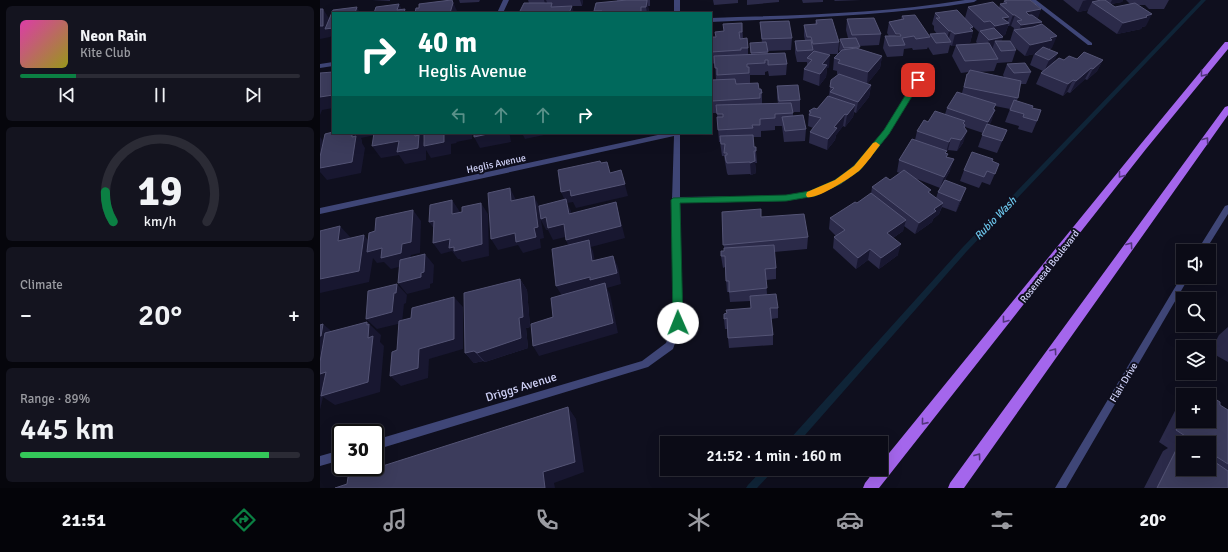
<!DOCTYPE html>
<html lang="en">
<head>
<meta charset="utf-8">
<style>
  body { margin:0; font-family:Signika,sans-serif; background:#14141f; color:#f1f3f6; height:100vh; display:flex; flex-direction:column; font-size:15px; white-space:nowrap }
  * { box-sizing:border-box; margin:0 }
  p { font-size:13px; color:#9a9ba1 }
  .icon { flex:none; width:22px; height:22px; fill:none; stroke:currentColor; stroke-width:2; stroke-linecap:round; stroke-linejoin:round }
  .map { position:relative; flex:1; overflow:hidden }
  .drawer { display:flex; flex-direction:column; gap:6px; padding:6px; background:#06060c; width:320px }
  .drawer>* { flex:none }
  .top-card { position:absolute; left:12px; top:12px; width:380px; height:122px; border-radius:0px; box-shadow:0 4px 16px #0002,0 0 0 1px #2b2b35; background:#00695c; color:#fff; overflow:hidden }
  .buttons { position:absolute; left:856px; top:244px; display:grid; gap:8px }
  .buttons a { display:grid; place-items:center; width:40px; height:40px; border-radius:0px; background:#0b0b16; box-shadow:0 4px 16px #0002,0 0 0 1px #2b2b35; font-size:20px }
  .speed { position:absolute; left:12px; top:424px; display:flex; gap:8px; font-size:20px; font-weight:700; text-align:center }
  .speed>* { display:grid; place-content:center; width:52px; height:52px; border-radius:50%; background:#0b0b16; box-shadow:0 4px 16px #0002,0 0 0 1px #2b2b35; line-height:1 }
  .speed .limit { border:2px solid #111; border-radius:6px; background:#fff; color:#111 }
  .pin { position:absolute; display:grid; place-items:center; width:34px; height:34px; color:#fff; margin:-17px; border-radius:8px; box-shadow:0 2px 6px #0006 }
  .me { position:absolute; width:44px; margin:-22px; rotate:359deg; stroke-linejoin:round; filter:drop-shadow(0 0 3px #0008) }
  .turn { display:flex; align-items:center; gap:14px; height:84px; padding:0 20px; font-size:18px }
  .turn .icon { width:52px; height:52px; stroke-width:2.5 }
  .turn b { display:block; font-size:28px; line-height:34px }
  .lanes { display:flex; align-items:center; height:38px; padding:0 20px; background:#0003; justify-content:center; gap:20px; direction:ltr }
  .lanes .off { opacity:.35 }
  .big { font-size:30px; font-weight:600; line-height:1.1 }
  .drawer .widget { flex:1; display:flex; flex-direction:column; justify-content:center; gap:6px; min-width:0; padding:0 14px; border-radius:6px; background:#14141f }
  .drawer .dial { align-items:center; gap:0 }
  .dial svg { height:104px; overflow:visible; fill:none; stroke:#2b2b35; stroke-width:7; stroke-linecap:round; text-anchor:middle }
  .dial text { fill:#f1f3f6; stroke:none }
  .song { display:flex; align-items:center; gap:12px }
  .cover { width:48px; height:48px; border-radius:6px; background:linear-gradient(135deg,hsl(320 70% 55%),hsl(60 70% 35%)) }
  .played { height:4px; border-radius:2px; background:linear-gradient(90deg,#0b8043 20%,#2b2b35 20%) }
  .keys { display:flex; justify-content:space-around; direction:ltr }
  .heat { display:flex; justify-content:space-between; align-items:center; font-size:22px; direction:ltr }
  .charge { height:6px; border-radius:3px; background:linear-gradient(90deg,#34c759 89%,#2b2b35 0) }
  .trip { position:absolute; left:340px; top:436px; width:228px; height:40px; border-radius:0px; background:#0b0b16; box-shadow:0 4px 16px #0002,0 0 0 1px #2b2b35; font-weight:600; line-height:40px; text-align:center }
  .dock { display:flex; height:64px; justify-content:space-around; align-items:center; background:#040409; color:#9a9ba1 }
  .dock .icon { width:28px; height:28px }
  .dock .active { color:#0b8043 }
  .dock b { font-size:18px; color:#f1f3f6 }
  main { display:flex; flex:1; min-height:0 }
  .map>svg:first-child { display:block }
</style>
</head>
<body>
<main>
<section class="drawer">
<div class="widget">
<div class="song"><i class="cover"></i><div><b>Neon Rain</b><p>Kite Club</p></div></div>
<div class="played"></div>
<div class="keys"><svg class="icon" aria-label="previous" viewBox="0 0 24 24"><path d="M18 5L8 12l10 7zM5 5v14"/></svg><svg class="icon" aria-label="pause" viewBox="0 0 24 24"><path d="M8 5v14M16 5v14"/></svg><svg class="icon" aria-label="next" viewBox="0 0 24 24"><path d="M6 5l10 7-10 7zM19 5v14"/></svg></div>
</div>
<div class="widget dial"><svg viewBox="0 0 100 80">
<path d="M14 69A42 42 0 1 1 86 69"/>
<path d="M14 69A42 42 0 0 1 8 46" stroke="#0b8043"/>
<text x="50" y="56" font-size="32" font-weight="700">19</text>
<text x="50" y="72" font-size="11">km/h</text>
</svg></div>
<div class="widget"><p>Climate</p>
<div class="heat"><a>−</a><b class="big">20°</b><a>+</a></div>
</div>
<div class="widget"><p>Range · 89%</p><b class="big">445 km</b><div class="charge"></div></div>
</section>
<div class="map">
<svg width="908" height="488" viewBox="0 0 908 488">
  <rect width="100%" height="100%" fill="#0f0f1e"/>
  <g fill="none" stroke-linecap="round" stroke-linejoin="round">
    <path fill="#0f2437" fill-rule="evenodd" d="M881 0H886L647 251 478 443H467L469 440 643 247Z
      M443 469H454L452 472 437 488H426L428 485Z"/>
    <path fill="#3f4677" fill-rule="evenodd" d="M183 0H189L183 13H177Z
      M354 0H360V13H354Z
      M645 0H657L654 2C567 16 479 18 391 22V18C476 15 561 14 645 0Z
      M710 0H716L772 43V45H768Z
      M13 62V66L0 68V64Z
      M598 78 601 80 569 134 540 170 521 184 495 196 466 201 360 203 362 323 353 349 328 367 55 450V440L322 361 346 343 354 323 352 200 354 136 0 214V208L347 133H360V197C386 197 413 196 439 196 456 195 475 197 491 191 542 175 569 123 595 80Z
      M908 205V214L885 251H877L905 206Z
      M863 274V277H869L868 279 746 488H735Z
      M21 450V460L0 466V456Z"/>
    <path fill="#a466ec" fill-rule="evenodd" d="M905 42H908V49L826 149 559 488H543L545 483 556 469H561V463L820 145Z
      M908 106V115L644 488H628L630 483 905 107Z"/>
  </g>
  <path fill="#2b2a49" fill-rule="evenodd" d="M52 0H70V1Z
    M139 0H160L159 2 140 3Z
    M208 0H263L262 6H245L254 13 209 3Z
    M297 0H330V6H328L329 13H275L274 11 297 1Z
    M393 0H418V3L394 5Z
    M427 0H459V2L427 5Z
    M482 0H503V2L483 3Z
    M514 0H541L515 1Z
    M743 0H803L802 2 791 4 795 7 810 4 806 0H849L844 9H829L825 5H818L826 26 822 27 821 29 797 34 767 13 768 10 758 12Z
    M684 1 721 9 717 19 722 22 721 24 732 48 729 49 733 62 744 60 757 59 783 60 777 71 767 80 765 79 750 93 747 92 743 96 716 84 721 73 723 71 710 65 714 54 705 56 692 45 696 50 692 62 677 63 674 71 658 72 684 77 683 75 687 64 711 72 706 84H700L697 101 712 108 717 121 712 133 698 129 699 126 685 122 690 109 675 106 671 122 669 125 687 130 677 153 658 147 663 133 645 127 643 143 637 151 628 150 626 152V153L630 171 620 188 597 179 610 193 616 198 618 192 642 199 636 212 622 207 619 214 613 219 612 222 595 234 584 226 583 231 573 238 578 255 559 269 548 260 536 269 513 248 514 237 516 236 509 229 510 218 537 203 551 194 552 187 570 180 580 173 577 172 579 160 595 140 597 131 608 122 625 114 627 108 642 93 647 74H648L649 72 641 73 632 56 636 45 632 46 630 45 628 53 613 55 608 47 607 49 593 50 592 48 584 49 583 56 567 57 563 48 565 36H569L567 33 569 22 581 19 582 16 609 37 610 34H617L614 30V26L612 24 615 13 645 18 648 7 679 8 680 4 683 3ZM645 19 659 32 656 42 658 44H640L650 43 653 31 652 30 653 27ZM688 26H691L694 28 690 41H681L683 37 681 36 685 35Z
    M527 19 561 34 559 45 539 46V49L562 56 560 68 547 84 551 85 549 97 536 113 534 112 533 117 525 127 523 126 516 135 515 140 507 150 489 143 490 132 493 128 488 126 489 111 497 109 509 96 510 87 518 75 517 74V71L513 70 514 58 520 52 519 50 520 39 528 38 526 30Z
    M496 20 519 42 518 54H507L509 67 507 68 506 77 499 86 483 80 484 69 487 66V62H477L475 53V41L485 40 484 36V25L495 24Z
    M440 22 472 38 471 50 447 51 448 54 467 64 466 75 449 76 448 71 445 72V75H430V83L439 89 442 93V104L458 103 457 98V86L480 100V112H473V116L486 129 485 141 464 142 462 126H455V130L441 131V137H433L434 147 436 151 437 163H435L436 173 431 175 430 174 408 175 407 173 404 156H402L400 142H399L397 113H393L392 101 396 80 395 63 392 64 391 52 396 37 404 31 422 23 423 39 428 48V55H431L430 43H442Z
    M672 161 679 164 670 185 662 182 659 188 640 181 644 170Z
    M402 212 441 217 488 237 487 249 454 252 456 268V279L446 280 447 294 458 308V318L451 319 453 335V345L409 348 407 329H405L404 319 407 313 431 308 430 301 410 302 409 292H407L405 267 403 268 401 256 404 251V248Z
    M200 279 207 290 210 327 206 328 208 348 165 362 163 361 154 363 145 353Z
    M908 327V362L890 352 899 335Z
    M877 388 889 395H868Z
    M863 399V421L900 405 908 410V488H824L843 451 848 448 839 442 860 401ZM863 443H889V469Z"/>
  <path fill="#181730" d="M132 0 137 11 138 13H130Z
    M224 0H226L229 7 227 11Z
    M260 0H263L262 6Z
    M767 0H784L772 2 768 10 758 12 763 1Z
    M792 0H803L802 2 790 4Z
    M327 1 329 13H327L326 7Z
    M79 4 84 13 77 10Z
    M252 6 254 13H249Z
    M37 7 40 13H35Z
    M3 9 10 20 13 28V40L10 36V37L0 39V26Z
    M721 9 717 21 706 12Z
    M832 14 826 26 822 27 821 29 797 34 803 23Z
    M693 15H695L691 26H689Z
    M689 17 687 24 689 23 685 35 672 38 675 26 682 18Z
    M722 22 717 34H698L701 25Z
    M653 27 651 31H653L650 43 632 46 635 34 650 28Z
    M629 31H631L628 42H626Z
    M576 34H580L578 45H574Z
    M737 36 732 48H729L728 52 715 54H714L705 56 710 45 730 38Z
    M683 37 679 48 675 41 672 50 665 51 669 40Z
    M738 53 733 64 724 72 729 60Z
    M510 55 509 67 507 68 506 77 499 86 500 74 502 64Z
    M562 56 560 68 547 84 548 72Z
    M783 60 777 71 767 80 773 69Z
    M771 68 765 79 750 93 756 81Z
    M753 80 747 92 743 96 748 84Z
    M551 85 549 97 536 113 538 102Z
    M13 95V108L2 110 0 115V97Z
    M535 105 533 117 525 127 527 115Z
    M675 110 671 122 664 134 668 122Z
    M525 114 523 126 516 135 515 140 507 150 508 139 514 127Z
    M647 131 643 143 637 151 641 140Z
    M32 133H60V134L41 138 42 140V143L45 148 41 173 7 180 0 172V137L6 145 32 137Z
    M95 133H104L103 141 106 146 124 133H152V139L136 142 137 143 131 144V154L111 158 106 150V160L85 164 79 155 61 158 52 146 95 136Z
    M172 133H191H189L190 136 191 142 160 148 154 137Z
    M202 133H224V135L205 139Z
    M631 138 628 150 626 152 623 163 629 142Z
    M634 159 630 171 620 188 624 177Z
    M435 161 436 173 431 175 430 163Z
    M301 170 308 196 256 208 253 202 247 203 251 211 253 225 249 214 246 203 241 192Z
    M190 188 196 200 191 201Z
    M646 188 642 199 636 212 640 201Z
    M214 196 220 208 226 217 244 224 249 236 233 240 228 230H226L221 220 224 238 220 239 221 248 203 253 198 245 178 250 171 239 214 228Z
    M132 200 140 212 132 214Z
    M296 202 305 238 271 247 273 251 277 272 251 252 246 240Z
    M161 203 168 214 169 256 142 262 140 259H138L132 251 121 254 113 243 130 239Z
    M623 203 619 214 613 219 612 222 595 234 599 223 614 209Z
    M93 210 101 221 100 253 91 255 90 264 71 269 64 262 57 263 53 258 49 282 0 293V279L44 235 54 247 82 244Z
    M586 220 583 231 564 244 567 233Z
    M114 221 117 233 109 222Z
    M20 226 31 238 28 253 18 241Z
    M581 244 578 255 559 269 561 258Z
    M550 249 548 260 536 269 538 258Z
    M105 254 114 265 113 283 110 284V288L87 294 78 283 101 273Z
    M293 256 298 267 301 284 287 288 290 294 298 333 219 356 213 346 293 323 242 296 236 286Z
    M200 279 207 290 210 327 206 328 208 348 165 362 157 353 199 318Z
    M77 284 87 295 86 303 84 304 82 323 57 329 46 319Z
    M134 297 143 307V349L109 359 108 378 81 386 70 376 99 349Z
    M47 322 61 335 60 342 64 346 60 392 15 405 3 397 0 410V336L3 324 15 334 48 338 47 325Z
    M154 351 163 361 154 363 145 353Z
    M248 407 256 419 264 472 234 483 235 488H225L223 472Z"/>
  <path fill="#3c3c5c" stroke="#545475" d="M131 0H132L133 3 130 13H95L96 8H99V4Z
    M307 0H327V1L326 7H321V13H282V11H274L276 3Z
    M688 0H710L721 9 706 12 709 15H712L722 22 701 25 697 21 702 20 695 15H693L680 4 687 3 684 1Z
    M781 0H785L795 7 815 3 832 14 826 16 827 17 803 23 772 2Z
    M673 2 689 17 682 18 689 23 675 26 670 21 664 22 648 7Z
    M204 3H232L231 7 252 6 249 13H199Z
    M79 4 77 10 85 9 84 13H54L56 7Z
    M37 7 35 13H13V28L5 29 13 10Z
    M0 9H3V26H0Z
    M637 10 653 27 650 28 653 31 635 34 631 31H629L616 18H620L615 13Z
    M595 15 610 37 596 39 594 36 582 38 585 45 569 46 565 36H581L580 34H576L569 22 584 19 582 16Z
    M554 18 561 34 532 35 527 19Z
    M512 19 519 42 493 44 491 37H487L484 25 497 24 496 20Z
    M469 21 472 38 442 39 440 22Z
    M422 23V32H419L420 39 427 38 428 48H421V50L391 52V37H396L395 32 404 31 403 24Z
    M722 24 737 36 730 38 732 40 710 45 694 30 713 27Z
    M674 28 683 37 669 40 660 31Z
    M625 33 631 42 616 43 610 34Z
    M536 38 540 47 524 48 520 39Z
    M491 40 493 50 477 51 475 41Z
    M675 41H690L696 50 681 51Z
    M446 42 448 52 431 53 430 43Z
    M669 43 678 59 645 61 636 45Z
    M723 47 738 53 729 60 715 54Z
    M536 48 562 56 548 72 518 63 520 60 514 58 522 50Z
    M494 51 510 55 502 64 507 65 500 74 484 69 492 60 487 58Z
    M764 52 783 60 773 69 771 68 756 81 753 80 748 84 721 73 739 58 744 60 749 56 757 59Z
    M465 53 467 64 448 65V60H445V63L427 64V67H429V73L397 75V68H395L394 56Z
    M705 63 711 72 694 73 687 64Z
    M650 70 701 81 698 98 644 87 647 74H648Z
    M13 72V95L0 97V73Z
    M519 74 551 85 538 102 510 92 514 88 510 87 511 80Z
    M415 79 416 84 438 83 439 89H441L442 93H440V98L392 101 391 80Z
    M478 85 480 100 459 101 457 86Z
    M637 92 676 104 673 109 675 110 668 122 627 108Z
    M508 96 535 105 527 115 525 114 514 127 517 128 508 139 490 132 501 118 489 115 491 112 489 111 494 108 497 109Z
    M694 100 713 106 712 108 721 110 717 121 703 117 704 114 690 110Z
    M471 103 473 113 455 114V118L440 119V125H432L433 128 398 130 397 117H403V114H397L396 105Z
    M615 111 645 121 643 123 645 125 644 127 647 131 641 140 631 138 629 142 597 131 604 120 608 122Z
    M483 115 486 129 465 131 462 117Z
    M667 124 687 130 682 141 662 135Z
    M13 132V133H32V137L36 136 32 162 0 168V157L5 134Z
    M54 133H95V136L99 135 98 148 77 152 79 141 52 146Z
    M104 133H124V142L104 146Z
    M154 133H172L154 137Z
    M433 135 434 147H436V151H434L435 161 430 163V162L407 163 406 161 405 155H407V153H404L405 144H401L400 136Z
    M592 139 627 151 625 153 628 154 626 157 634 159 624 177 579 160Z
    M652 152 673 159 672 161 679 164 675 174 667 171 664 177 644 170Z
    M280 161 281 163 287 162 290 173 301 170 305 184 251 196 250 190 241 192 238 170Z
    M584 170 611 190 608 192 623 203 614 209 616 211 599 223 552 187 566 177 570 180Z
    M625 180 646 188 640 201 618 192Z
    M190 188 191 201 214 196 218 227 214 228 216 237 196 242 195 233 171 239 168 193Z
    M551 193 586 220 567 233 581 244 561 258 550 249 538 258 514 237 525 230 510 218 535 202 537 203Z
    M246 199 249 214 296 202 301 226 246 240 244 224 228 228 226 217 221 219 219 206Z
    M132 200V214L142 212V207L161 203 162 244 134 251V247L129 248 130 239 113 243 114 221 109 222 110 205Z
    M441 209V217L484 214 488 237 403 245 402 212Z
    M93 210 91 242 82 244 81 253 61 258 62 248 47 252 49 233 55 231 56 218Z
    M20 226 18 241 44 235 39 271 0 279V231Z
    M269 240 272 261 293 256 297 273 270 280V277L236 286 232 249Z
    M454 245 456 268 445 269 447 288 409 292V281H406L405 256H401V251H404V248Z
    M105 254 104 272 101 273V277L78 283 80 260Z
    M200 279 203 317 199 318 201 338 157 353 154 351 145 353 144 293Z
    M285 283 293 323 213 346 211 324 233 317 231 298Z
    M77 284 76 293H74L72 312 46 319 48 291Z
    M456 294 458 308H450L453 335 408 338 407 318 404 319V314L407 313 406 310 431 308 430 296Z
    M134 297V339L99 349 98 368 70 376 72 352 77 350 79 321 91 318 92 308Z
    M47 322V325L49 324 48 338 53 336 48 382 1 396 6 372 0 374V362L5 333Z
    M3 324 1 336H0V325Z
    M877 388 889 395H874Z
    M889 395 900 402V405L908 410V464L889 452V443H876L856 430 863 417V421H889Z
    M248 407 255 462 223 472 225 488H15L27 484 28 477Z
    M861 440 866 443H863V469H889V458L908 471V488H837Z"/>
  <defs><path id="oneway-chevron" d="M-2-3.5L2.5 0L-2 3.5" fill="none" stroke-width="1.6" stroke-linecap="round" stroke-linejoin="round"/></defs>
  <g stroke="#52367b">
    <use href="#oneway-chevron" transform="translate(883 74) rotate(129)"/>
    <use href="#oneway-chevron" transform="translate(886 140) rotate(-54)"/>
    <use href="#oneway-chevron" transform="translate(801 175) rotate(128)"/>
    <use href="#oneway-chevron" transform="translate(810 245) rotate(-54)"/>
    <use href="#oneway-chevron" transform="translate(685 320) rotate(128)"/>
    <use href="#oneway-chevron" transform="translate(734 351) rotate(-54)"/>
    <use href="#oneway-chevron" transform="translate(604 422) rotate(129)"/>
    <use href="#oneway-chevron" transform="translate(658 456) rotate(-54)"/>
  </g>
  <path fill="#0b8043" stroke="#07532c" d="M596 78 602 80 569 134 540 170 520 184 495 196 466 201 360 203 363 323 361 326 358 327 354 326 353 323 351 200 353 198 466 195 490 191 515 180 534 166 564 130Z"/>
  <path fill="#f59e0b" d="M556 142 560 145C554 153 547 163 540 170 532 177 497 200 487 197L486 195 487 192 515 180 534 166 553 143Z"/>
  <g text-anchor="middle" stroke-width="4" stroke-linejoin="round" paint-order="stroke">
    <g font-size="10" fill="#d1d3f9" stroke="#0f0f1e">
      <text transform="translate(176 163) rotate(-12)" y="4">Heglis Avenue</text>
      <text transform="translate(729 266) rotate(-52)" y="4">Rosemead Boulevard</text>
      <text transform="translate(803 382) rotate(-59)" y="4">Flair Drive</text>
    </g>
    <g font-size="11" font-style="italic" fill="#6cc6ec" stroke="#0f0f1e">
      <text transform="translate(675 218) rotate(-46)" y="4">Rubio Wash</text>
    </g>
    <g font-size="12" fill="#d1d3f9" stroke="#0f0f1e">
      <text transform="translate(201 387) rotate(-17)" y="4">Driggs Avenue</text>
    </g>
  </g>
</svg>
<div class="buttons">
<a><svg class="icon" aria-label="sound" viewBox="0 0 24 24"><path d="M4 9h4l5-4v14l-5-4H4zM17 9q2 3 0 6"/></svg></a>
<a><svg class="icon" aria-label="search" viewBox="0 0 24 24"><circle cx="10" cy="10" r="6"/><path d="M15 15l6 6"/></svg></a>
<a><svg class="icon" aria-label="layers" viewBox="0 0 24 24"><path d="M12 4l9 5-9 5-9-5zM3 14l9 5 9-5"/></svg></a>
<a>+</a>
<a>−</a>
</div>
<div class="speed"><div class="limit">30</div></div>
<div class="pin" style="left:598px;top:80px;background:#d93025"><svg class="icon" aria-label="arrive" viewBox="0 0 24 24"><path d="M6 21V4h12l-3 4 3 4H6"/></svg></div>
<svg class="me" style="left:358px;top:323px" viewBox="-20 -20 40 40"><circle r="19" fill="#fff"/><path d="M0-13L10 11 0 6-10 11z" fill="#0b8043"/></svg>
<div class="trip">21:52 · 1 min · 160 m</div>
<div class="top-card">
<div class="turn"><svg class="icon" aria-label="right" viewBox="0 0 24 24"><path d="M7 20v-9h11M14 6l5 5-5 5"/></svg><div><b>40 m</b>Heglis Avenue</div></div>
<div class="lanes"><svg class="icon off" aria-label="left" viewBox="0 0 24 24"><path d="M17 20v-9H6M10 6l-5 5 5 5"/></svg><svg class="icon off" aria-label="ahead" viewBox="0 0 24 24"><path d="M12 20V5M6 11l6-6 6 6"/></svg><svg class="icon off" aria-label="ahead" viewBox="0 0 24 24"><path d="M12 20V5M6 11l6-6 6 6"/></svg><svg class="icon" aria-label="right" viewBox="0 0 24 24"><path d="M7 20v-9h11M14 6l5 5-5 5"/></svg></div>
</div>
</div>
</main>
<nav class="dock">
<b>21:51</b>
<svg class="icon active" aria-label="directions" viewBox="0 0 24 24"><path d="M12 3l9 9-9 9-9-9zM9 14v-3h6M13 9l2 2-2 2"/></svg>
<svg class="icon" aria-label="music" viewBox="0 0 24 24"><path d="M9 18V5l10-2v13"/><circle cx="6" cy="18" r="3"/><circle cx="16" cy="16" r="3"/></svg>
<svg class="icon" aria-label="phone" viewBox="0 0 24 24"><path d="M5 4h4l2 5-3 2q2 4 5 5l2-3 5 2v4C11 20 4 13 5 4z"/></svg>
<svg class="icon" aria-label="climate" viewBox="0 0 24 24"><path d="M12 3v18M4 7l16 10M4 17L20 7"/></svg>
<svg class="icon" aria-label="car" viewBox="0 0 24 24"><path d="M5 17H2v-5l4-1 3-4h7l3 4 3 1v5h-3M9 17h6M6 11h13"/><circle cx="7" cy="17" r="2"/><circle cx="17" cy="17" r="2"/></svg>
<svg class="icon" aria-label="filters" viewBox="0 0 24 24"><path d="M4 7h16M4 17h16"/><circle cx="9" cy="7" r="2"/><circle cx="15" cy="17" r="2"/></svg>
<b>20°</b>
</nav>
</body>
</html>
